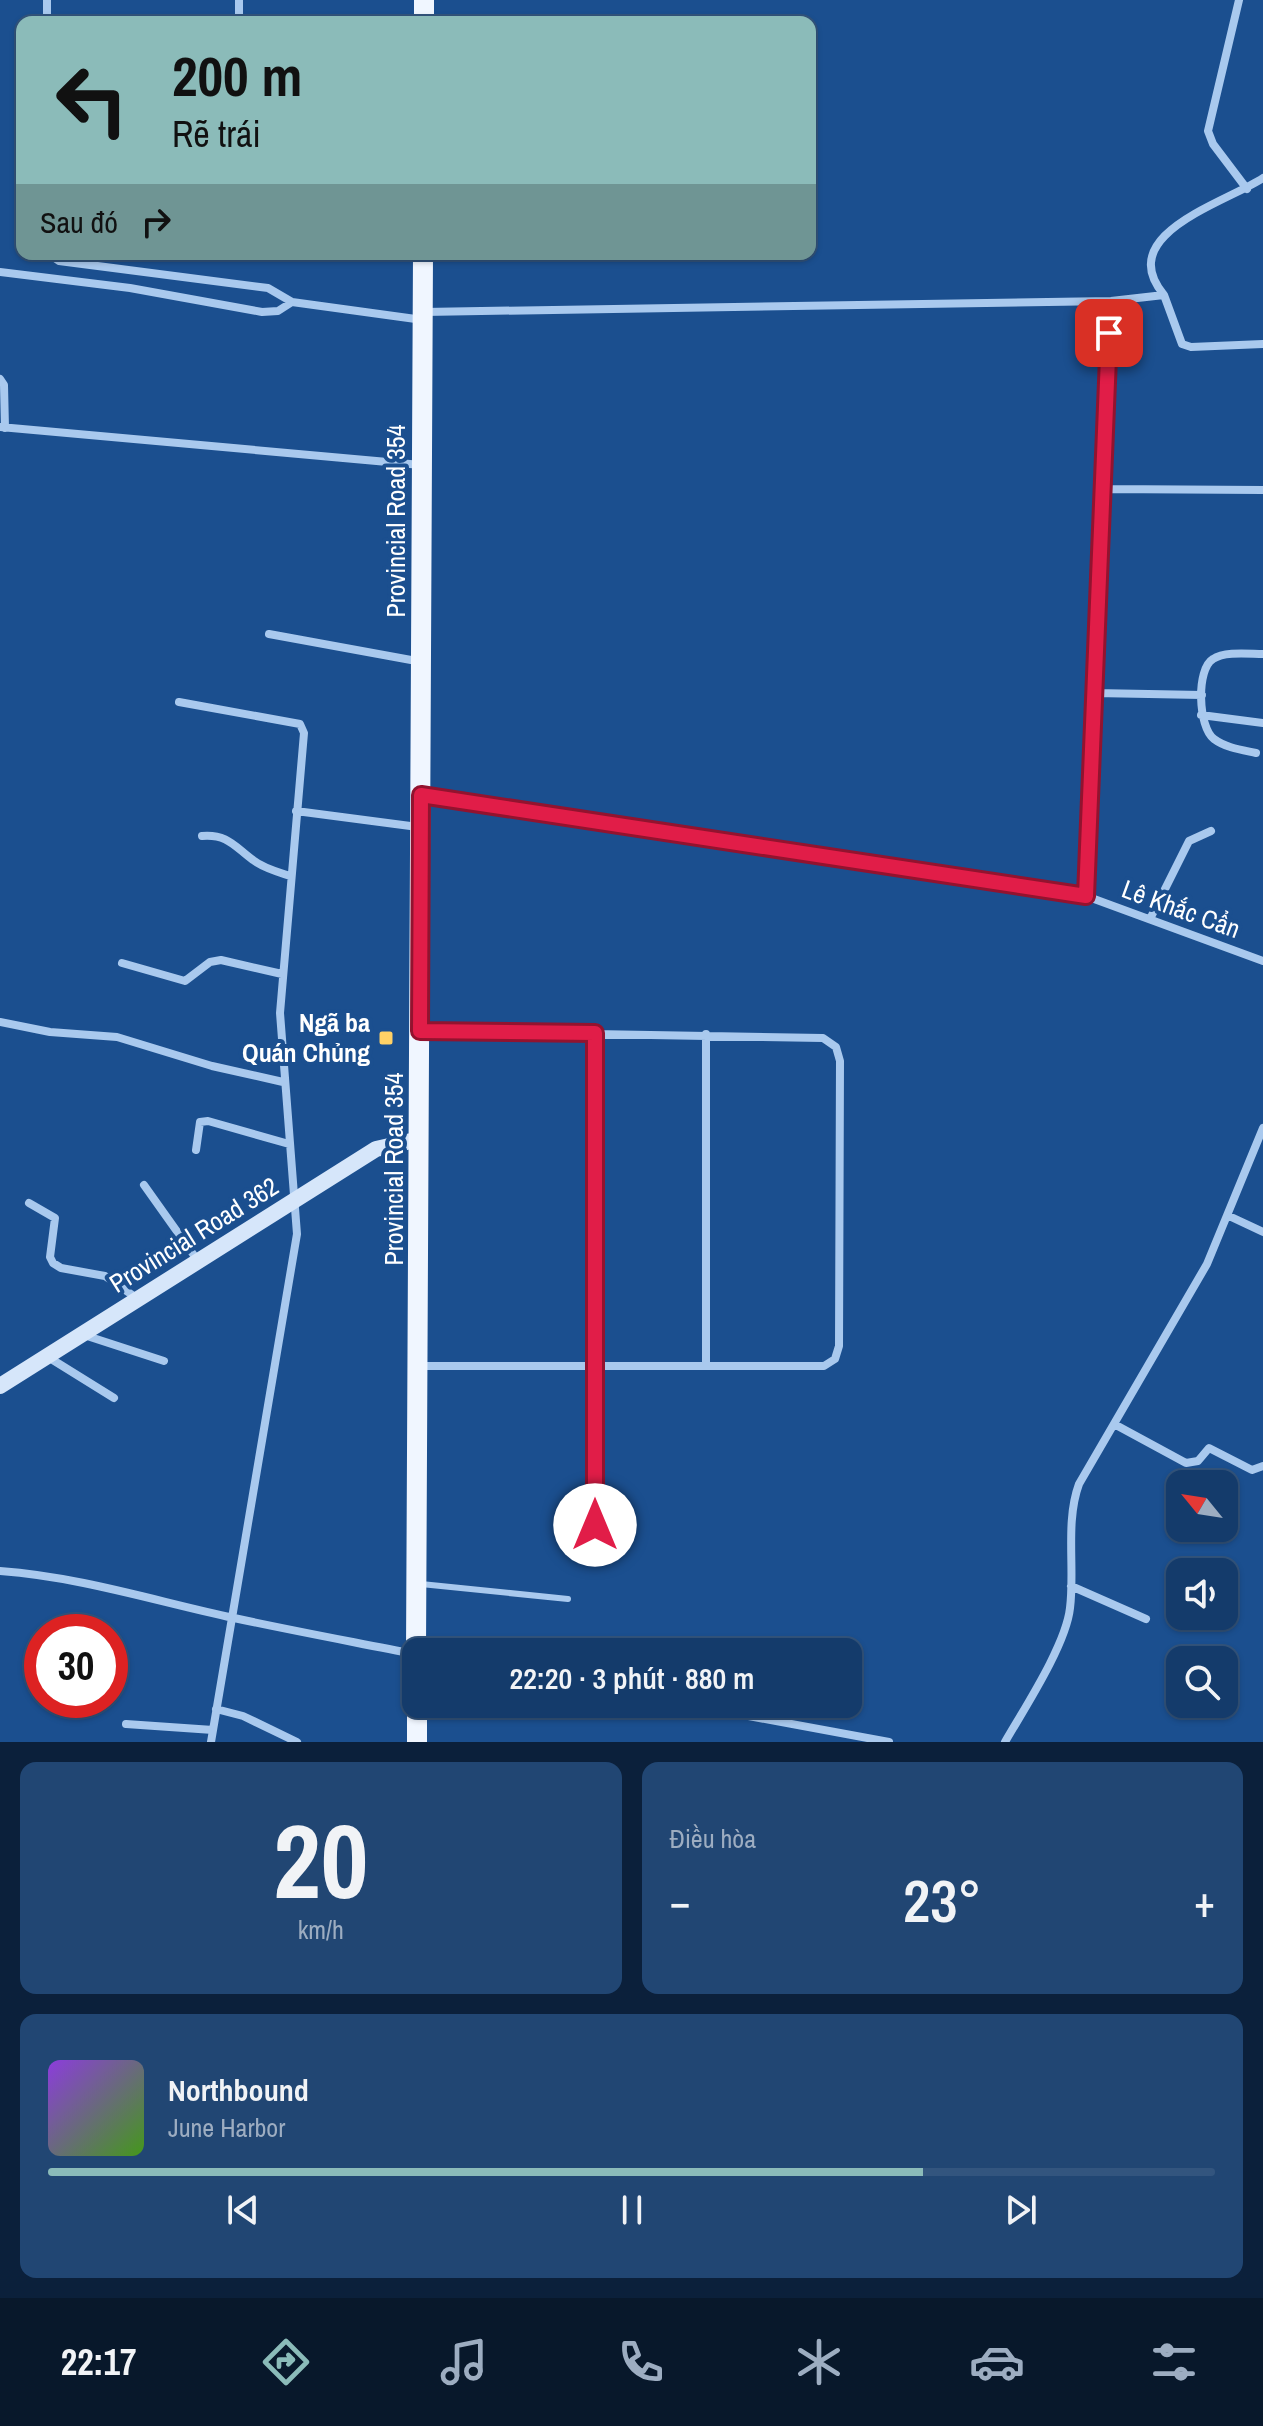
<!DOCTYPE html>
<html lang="vi">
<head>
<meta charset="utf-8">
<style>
  body { margin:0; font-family:"Archivo Narrow",sans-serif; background:#214673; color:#f1f3f6; height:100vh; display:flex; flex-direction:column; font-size:30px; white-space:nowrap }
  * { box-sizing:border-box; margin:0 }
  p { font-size:26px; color:#9dadc1 }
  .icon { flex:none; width:44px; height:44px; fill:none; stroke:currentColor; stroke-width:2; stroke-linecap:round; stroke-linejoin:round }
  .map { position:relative; height:1742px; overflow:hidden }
  .panel { display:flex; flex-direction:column; gap:20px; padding:20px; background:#0b203b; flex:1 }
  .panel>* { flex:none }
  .top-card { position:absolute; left:16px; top:16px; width:800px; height:244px; border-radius:16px; box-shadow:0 2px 6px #0004,0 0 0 2px #33557e; background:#8bbbb9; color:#111; overflow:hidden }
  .needle { width:52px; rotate:300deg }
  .controls { position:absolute; left:1166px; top:1470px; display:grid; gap:16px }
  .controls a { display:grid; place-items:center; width:72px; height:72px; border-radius:16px; background:#143b6b; box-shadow:0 2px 6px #0004,0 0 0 2px #33557e; font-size:40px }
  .speed { position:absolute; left:24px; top:1614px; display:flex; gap:16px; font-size:40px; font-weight:700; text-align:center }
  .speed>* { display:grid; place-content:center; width:104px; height:104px; border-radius:50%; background:#143b6b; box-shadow:0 2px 6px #0004,0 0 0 2px #33557e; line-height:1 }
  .speed .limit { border:12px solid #d22; background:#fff; color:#111 }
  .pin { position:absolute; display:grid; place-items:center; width:68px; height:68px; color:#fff; margin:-34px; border-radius:16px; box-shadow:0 4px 12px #0006 }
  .me { position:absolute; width:88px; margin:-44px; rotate:0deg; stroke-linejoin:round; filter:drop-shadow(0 0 6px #0008) }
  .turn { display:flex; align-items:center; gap:28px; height:168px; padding:0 24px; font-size:36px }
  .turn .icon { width:104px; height:104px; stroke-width:2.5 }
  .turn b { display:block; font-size:56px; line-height:68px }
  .then { display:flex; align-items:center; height:76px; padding:0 24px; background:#0003; gap:16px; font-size:30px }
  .big { font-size:60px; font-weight:600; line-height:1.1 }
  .panel .card { flex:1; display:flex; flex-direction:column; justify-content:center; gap:12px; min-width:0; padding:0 28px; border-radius:16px; background:#214673 }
  .panel .dial { align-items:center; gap:0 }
  .dial b { font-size:104px; line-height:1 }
  .song { display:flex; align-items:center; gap:24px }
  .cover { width:96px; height:96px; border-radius:12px; background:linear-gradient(135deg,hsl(270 70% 55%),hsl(100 70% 35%)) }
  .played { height:8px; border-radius:4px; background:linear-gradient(90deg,#8bbbb9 75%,#33557e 75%) }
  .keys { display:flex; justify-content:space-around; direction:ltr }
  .heat { display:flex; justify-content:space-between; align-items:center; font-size:44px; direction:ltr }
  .panel .tiles { flex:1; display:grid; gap:20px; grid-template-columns:1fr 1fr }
  .card:last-child { grid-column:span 2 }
  .trip { position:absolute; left:402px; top:1638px; width:460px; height:80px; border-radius:16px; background:#143b6b; box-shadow:0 2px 6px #0004,0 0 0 2px #33557e; font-weight:600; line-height:80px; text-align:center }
  .tab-bar { display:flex; height:128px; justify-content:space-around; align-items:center; background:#08182b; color:#9dadc1 }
  .tab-bar .icon { width:56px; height:56px }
  .tab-bar .current { color:#8bbbb9 }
  .tab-bar b { font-size:36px; color:#f1f3f6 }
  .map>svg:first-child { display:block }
</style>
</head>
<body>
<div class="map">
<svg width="1263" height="1742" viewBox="0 0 1263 1742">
  <rect width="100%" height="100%" fill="#1b4f8f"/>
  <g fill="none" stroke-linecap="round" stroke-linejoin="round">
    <path stroke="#a9c9ee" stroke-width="6" d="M421 1584 568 1599"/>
    <path stroke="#a9c9ee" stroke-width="8" d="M1239 0 1208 131 1213 144 1247 189
      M47 22V0
      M239 22V0
      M49 254 59 261 268 288 292 302
      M0 272 130 288 262 312 278 311 292 302 423 320
      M1164 295 1182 344 1191 347 1263 344
      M424 312 1111 301 1164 295C1113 234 1225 203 1263 178
      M0 379 4 385 5 428
      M0 427 421 465
      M1103 489 1263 490
      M269 634 422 662
      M1095 693 1202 695
      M179 702 300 724 304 733 280 1013 297 1234 211 1742
      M1201 715 1263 723
      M1256 753C1242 750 1226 748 1214 739 1198 727 1196 669 1213 659 1225 651 1249 654 1263 654
      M422 795 1086 896 1263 961
      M296 811 418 827
      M202 836C228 834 234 846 253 860 263 868 278 872 290 876
      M1086 896 1111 301
      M1150 919 1189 841 1211 831
      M122 963 185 981 210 962 221 960 282 974
      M0 1022 50 1032 117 1037 212 1066 283 1082
      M196 1150 200 1122 208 1121 289 1144
      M144 1185 198 1261
      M29 1203 55 1218 50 1257 53 1263 61 1268 105 1276 138 1299
      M1229 1216 1263 1232
      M84 1335 164 1361
      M48 1357 114 1398
      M706 1365V1034
      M420 1366H824L835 1359 839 1346 840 1061 836 1047 823 1038 420 1031
      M1114 1424 1186 1463 1198 1461 1209 1448 1252 1470 1263 1466
      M595 1525V1033
      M0 1571C81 1577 155 1601 234 1618 294 1631 354 1642 414 1654
      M1071 1586 1146 1619
      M684 1704 889 1742
      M216 1709 243 1716 297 1742
      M126 1724 213 1730
      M1005 1742C1024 1709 1066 1645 1070 1608 1075 1568 1065 1522 1079 1484L1207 1264 1263 1128"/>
    <path stroke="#d6e6fa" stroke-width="16" d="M0 1386 376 1149 420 1139"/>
    <path stroke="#f0f6ff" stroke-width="20" d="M424 22V0
      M416 1652 423 254
      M417 1704V1742"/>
  </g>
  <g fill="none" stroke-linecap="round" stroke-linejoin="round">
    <g stroke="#92132f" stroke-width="20">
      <path id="route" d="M595 1525V1033L420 1031 421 795 1086 896 1109 333"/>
    </g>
    <use href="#route" stroke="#e11d48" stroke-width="14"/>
  </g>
  <rect fill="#ffd166" stroke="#1b4f8f" stroke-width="3" x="378" y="1030" width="16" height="16" rx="4"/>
  <g text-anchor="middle" stroke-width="8" stroke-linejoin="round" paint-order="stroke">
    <g font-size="26" fill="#fff" stroke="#1b4f8f">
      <text transform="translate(396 521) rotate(-90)" y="9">Provincial Road 354</text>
      <text transform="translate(1181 909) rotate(20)" y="9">Lê Khắc Cẩn</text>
      <text transform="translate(394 1169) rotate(-90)" y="9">Provincial Road 354</text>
      <text transform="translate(194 1235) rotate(-32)" y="9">Provincial Road 362</text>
    </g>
    <g font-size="26" font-weight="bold" fill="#fff" stroke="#1b4f8f" text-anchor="end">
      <text x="370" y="1032">Ngã ba<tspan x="370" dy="30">Quán Chủng</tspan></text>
    </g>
  </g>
</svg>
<div class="controls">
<a><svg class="needle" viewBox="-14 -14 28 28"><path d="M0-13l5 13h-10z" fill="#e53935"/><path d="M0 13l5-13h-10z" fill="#9dadc1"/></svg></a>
<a><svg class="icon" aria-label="sound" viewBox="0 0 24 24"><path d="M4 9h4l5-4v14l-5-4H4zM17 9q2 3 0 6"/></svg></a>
<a><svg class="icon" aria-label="search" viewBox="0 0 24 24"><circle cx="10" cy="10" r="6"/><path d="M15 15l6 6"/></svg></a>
</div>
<div class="speed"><div class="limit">30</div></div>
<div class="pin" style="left:1109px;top:333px;background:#d93025"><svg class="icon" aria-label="arrive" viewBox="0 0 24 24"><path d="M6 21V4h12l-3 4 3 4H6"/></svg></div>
<svg class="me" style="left:595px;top:1525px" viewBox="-20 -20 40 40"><circle r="19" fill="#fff"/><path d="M0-13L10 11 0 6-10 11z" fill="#e11d48"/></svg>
<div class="trip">22:20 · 3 phút · 880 m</div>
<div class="top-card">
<div class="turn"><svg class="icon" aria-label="left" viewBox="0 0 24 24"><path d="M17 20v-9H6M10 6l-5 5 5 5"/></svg><div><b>200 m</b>Rẽ trái</div></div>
<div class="then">Sau đó<svg class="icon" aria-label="right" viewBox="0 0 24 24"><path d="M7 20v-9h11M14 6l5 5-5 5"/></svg></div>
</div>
</div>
<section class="panel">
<div class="tiles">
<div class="card dial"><b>20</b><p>km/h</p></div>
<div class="card"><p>Điều hòa</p>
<div class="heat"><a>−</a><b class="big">23°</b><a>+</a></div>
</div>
<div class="card">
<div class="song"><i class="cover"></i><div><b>Northbound</b><p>June Harbor</p></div></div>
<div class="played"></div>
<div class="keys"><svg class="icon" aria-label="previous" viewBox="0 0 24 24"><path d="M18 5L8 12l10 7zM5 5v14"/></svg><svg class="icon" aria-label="pause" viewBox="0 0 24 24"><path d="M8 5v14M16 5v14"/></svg><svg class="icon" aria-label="next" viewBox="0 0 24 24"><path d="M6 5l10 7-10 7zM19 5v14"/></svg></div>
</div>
</div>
</section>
<nav class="tab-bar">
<b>22:17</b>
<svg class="icon current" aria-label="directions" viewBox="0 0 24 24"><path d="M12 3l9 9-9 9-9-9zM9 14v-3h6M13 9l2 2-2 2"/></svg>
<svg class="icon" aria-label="music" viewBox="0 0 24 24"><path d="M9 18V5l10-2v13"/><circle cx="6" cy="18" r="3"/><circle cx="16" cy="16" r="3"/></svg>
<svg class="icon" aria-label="phone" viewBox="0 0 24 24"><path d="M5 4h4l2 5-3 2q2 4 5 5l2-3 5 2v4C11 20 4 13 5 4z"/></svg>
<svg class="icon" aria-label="climate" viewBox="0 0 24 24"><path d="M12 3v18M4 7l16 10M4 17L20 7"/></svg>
<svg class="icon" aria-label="car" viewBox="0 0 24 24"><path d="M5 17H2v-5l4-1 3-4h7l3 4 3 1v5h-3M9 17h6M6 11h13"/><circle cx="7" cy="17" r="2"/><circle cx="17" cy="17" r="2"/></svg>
<svg class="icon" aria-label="filters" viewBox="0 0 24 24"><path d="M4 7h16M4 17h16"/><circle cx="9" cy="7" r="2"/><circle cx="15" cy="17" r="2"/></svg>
</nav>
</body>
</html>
